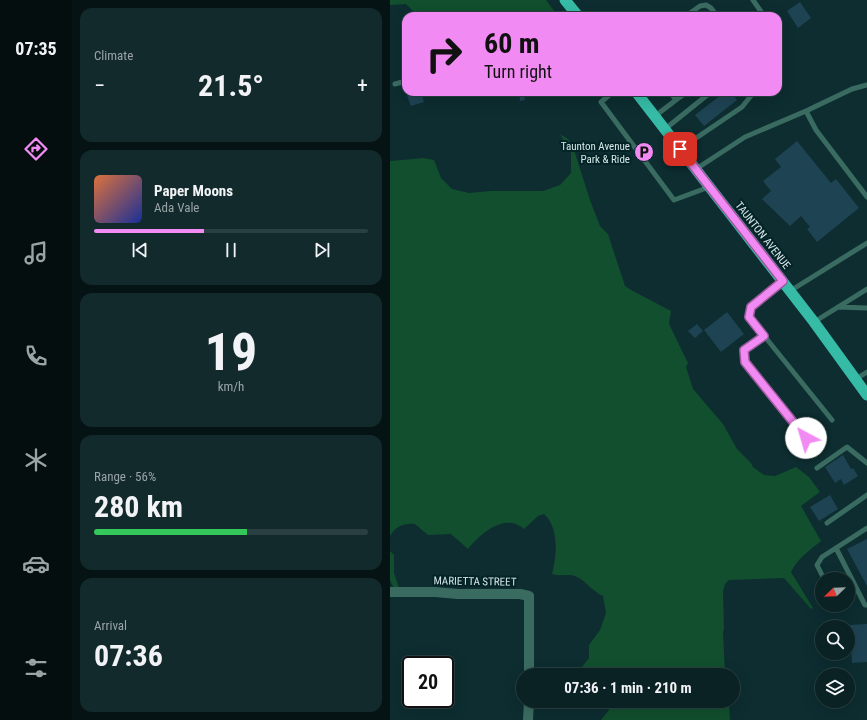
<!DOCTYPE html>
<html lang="en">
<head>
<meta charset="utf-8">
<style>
  body { margin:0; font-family:"Roboto Condensed",sans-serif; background:#132a2c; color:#f1f3f6; height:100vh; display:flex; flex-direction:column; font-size:15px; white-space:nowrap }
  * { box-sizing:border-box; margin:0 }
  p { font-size:13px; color:#99a4a6 }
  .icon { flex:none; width:22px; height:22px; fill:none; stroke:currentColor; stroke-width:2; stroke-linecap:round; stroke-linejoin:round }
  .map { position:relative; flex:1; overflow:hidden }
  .drawer { display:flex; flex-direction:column; gap:8px; padding:8px; background:#061314; width:318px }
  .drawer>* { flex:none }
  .hud { position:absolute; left:12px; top:12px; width:380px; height:84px; border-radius:12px; box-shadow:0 4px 16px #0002,0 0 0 1px #2a3f41; background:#f28af3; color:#111; overflow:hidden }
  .needle { width:26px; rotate:247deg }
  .tools { position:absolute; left:425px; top:572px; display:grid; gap:8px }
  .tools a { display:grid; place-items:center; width:40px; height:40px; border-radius:50%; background:#0a2224; box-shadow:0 4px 16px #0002,0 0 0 1px #2a3f41; font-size:20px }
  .speed { position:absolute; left:12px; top:656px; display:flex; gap:8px; font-size:20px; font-weight:700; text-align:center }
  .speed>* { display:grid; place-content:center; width:52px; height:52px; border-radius:50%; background:#0a2224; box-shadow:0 4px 16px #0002,0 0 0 1px #2a3f41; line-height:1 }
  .speed .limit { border:2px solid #111; border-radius:6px; background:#fff; color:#111 }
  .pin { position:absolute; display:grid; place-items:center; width:34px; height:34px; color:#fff; margin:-17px; border-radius:8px; box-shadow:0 2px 6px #0006 }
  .me { position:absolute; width:44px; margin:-22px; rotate:321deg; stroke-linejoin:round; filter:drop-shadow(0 0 3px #0008) }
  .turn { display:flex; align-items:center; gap:14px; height:84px; padding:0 16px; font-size:18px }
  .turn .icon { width:52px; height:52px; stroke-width:2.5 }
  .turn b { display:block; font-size:28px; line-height:34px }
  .big { font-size:30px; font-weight:700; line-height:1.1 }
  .drawer .tile { flex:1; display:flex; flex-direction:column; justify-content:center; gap:6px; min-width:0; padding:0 14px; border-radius:12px; background:#132a2c }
  .drawer .dial { align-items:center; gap:0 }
  .dial b { font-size:52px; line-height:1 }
  .song { display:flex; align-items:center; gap:12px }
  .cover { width:48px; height:48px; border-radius:6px; background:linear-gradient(135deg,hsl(20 70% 55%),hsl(230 70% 35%)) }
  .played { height:4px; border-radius:2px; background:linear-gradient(90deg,#f28af3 40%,#2a3f41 40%) }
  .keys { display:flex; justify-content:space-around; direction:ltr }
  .heat { display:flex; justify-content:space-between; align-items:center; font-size:22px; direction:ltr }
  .charge { height:6px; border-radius:3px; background:linear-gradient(90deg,#34c759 56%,#2a3f41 0) }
  .trip { position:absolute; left:126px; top:668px; width:224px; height:40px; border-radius:20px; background:#0a2224; box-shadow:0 4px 16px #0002,0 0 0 1px #2a3f41; font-weight:700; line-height:40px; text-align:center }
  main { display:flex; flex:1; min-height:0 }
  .tabs { display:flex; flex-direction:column; width:72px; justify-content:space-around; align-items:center; background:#040e0e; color:#99a4a6 }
  .tabs .icon { width:28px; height:28px }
  .tabs .selected { color:#f28af3 }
  .tabs b { font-size:18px; color:#f1f3f6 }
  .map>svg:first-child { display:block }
</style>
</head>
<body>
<main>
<nav class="tabs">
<b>07:35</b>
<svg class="icon selected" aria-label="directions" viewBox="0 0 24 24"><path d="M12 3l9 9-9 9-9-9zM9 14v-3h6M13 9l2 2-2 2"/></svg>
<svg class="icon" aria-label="music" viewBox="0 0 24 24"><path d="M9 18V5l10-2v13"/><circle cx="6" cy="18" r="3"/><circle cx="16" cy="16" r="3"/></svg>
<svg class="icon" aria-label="phone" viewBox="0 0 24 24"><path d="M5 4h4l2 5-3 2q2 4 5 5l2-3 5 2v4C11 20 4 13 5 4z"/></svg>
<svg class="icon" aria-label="climate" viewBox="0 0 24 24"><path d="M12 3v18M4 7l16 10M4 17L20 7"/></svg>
<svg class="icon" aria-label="car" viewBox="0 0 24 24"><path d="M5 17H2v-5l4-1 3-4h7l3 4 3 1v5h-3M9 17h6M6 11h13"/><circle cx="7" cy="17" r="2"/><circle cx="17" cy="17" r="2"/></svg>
<svg class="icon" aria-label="filters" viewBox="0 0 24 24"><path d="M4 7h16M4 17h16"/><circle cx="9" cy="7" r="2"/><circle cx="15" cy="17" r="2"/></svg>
</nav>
<section class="drawer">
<div class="tile"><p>Climate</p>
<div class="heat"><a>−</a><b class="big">21.5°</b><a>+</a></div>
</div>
<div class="tile">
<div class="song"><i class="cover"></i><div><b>Paper Moons</b><p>Ada Vale</p></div></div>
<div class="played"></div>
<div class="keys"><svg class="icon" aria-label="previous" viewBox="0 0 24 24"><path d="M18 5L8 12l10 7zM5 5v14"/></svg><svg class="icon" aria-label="pause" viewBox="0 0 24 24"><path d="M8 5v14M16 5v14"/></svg><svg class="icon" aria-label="next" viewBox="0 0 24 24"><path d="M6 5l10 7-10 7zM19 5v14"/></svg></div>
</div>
<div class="tile dial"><b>19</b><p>km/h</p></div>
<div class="tile"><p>Range · 56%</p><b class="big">280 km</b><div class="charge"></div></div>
<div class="tile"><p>Arrival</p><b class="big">07:36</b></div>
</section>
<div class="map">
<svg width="477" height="720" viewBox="0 0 477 720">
  <rect width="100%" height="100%" fill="#0d2d30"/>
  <path fill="#114f2e" d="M0 0H156L168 16H27L26 14 16 4 0 5Z
    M170 134 178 139 185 153 200 200 210 226 218 234 235 286 243 291 281 311 279 324 298 363 296 367 303 389 333 424 347 449 361 463 363 467 374 475 385 476 406 467 419 477 430 492 411 506 431 541C420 550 407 559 401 572L423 608 421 609 394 578 339 580 335 584 333 591 334 629 333 632 335 675H194L192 667 199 658V645L210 630 216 613 213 596C203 592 197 582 187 577 179 573 170 577 162 574 167 556 169 527 154 514L148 516 134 529C115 512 91 533 78 549L61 534 38 535 25 524C14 523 6 526 0 536V161L34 158 44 160 51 178 62 189 79 193 101 191H153L170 185 181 173V153Z
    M0 551 4 555V573L9 588 4 589 0 580Z
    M216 701H337L339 706 340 720H211L219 710Z"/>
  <path fill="#1e4353" d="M410 2 421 18 408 28 397 11Z
    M20 92H31L34 102 21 106 16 93Z
    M129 92H134L135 100 130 101Z
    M335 92H341L347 100 314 126 305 115Z
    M407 141 441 183 446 179 469 208 427 242 417 229 420 227 411 216 400 226 372 199 381 191 373 181 391 167 385 159Z
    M337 312 354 334 331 352 314 330Z
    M307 324 313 331 305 338 298 331Z
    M453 455 461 469 463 468 468 476 454 485 451 479 445 483 435 467Z
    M440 495 448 509 429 521 420 507Z
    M477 539V586L457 549Z
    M477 624V662L462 663 460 625Z"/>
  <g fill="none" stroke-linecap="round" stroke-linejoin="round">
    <path stroke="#3a6b61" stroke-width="5" d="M363 0 374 16
      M296 16 310 6 316 5 321 8 327 16
      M5 84 16 81
      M223 92 211 102 284 200 319 187
      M286 100 297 92
      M416 111 426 130 477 197
      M265 116 286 100 280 92
      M275 129 321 92
      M290 149 352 107 364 92
      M306 169 355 137 416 111 462 89 477 85
      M393 281 361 307 359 317 442 420
      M400 291 477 243
      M448 307 477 308
      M424 322 477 289
      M374 336 354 351 355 361 416 437
      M466 379 477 372
      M427 468 457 447 477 463
      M437 523 477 495
      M446 548 475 605H477
      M434 579 427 565 432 557 477 528"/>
    <path stroke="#3a6b61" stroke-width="10" d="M0 592H45L68 594H130L139 596V675
      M138 720 139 701"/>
    <path stroke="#36bba6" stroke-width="11" d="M175 0 188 16
      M246 92 424 322 477 395"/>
  </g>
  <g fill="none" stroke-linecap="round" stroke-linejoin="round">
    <g stroke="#9d5a9e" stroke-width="10">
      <path id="route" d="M290 149 393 281 361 307 359 317 374 336 354 350 355 362 416 438"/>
    </g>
    <use href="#route" stroke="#f28af3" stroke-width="7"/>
  </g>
  <defs>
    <g id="parking-disc" transform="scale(1)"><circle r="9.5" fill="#f28af3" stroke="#032326"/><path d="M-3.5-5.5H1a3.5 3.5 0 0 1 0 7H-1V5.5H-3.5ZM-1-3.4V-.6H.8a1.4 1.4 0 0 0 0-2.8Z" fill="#111"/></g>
  </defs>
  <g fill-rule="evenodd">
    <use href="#parking-disc" x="254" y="152"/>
  </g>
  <g text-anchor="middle" stroke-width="4" stroke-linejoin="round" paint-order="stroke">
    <g font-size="11" fill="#d5e6e8" stroke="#032326" text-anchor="end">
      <text x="240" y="150">Taunton Avenue<tspan x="240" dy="13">Park &amp; Ride</tspan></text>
    </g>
    <g font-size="11" fill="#d5e6e8" stroke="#032326">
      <text transform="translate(373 235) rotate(52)" y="4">TAUNTON AVENUE</text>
      <text transform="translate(85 581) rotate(1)" y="4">MARIETTA STREET</text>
    </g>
  </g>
</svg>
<div class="tools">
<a><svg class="needle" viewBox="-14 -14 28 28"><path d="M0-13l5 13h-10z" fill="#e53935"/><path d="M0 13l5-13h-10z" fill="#99a4a6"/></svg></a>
<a><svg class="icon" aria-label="search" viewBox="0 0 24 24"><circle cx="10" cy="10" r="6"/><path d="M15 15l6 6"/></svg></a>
<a><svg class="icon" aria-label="layers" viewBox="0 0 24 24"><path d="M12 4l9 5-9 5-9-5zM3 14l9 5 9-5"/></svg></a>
</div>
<div class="speed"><div class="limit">20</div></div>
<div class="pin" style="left:290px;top:149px;background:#d93025"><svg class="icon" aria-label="arrive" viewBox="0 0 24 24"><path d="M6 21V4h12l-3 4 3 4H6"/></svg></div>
<svg class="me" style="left:416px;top:438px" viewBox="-20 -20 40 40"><circle r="19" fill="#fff"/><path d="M0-13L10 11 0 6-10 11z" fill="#f28af3"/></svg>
<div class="trip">07:36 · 1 min · 210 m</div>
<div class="hud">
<div class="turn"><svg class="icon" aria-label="right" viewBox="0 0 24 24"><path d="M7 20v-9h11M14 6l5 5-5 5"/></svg><div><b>60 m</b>Turn right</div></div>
</div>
</div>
</main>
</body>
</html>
